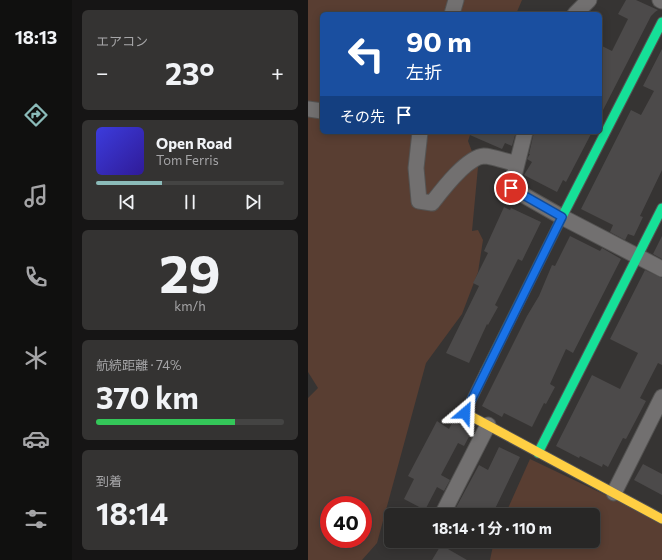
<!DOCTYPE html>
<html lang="ja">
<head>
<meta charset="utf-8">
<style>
  body { margin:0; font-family:Commissioner,"Noto Sans JP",sans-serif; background:#343332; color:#f1f3f6; height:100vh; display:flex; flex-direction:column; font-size:15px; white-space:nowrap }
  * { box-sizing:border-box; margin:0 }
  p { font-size:13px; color:#a5a5a7 }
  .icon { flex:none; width:22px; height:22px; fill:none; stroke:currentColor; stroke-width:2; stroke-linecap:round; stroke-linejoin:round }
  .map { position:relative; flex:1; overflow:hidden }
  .sheet { display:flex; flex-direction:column; gap:10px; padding:10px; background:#161515; width:236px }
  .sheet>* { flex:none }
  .hud { position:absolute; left:12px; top:12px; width:282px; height:122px; border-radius:6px; box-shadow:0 2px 10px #0003,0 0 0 1px #444443; background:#1a4fa0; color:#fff; overflow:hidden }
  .speed { position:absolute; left:12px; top:496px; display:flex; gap:8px; font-size:20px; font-weight:700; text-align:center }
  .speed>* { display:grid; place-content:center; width:52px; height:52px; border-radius:50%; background:#282726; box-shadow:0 2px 10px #0003,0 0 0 1px #444443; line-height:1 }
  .speed .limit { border:6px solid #d22; background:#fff; color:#111 }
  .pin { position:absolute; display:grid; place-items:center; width:34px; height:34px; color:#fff; margin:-17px; border:2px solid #fff; border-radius:50%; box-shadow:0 1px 4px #0007 }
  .me { position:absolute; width:44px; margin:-22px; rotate:26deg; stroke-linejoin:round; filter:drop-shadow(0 0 3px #0008) }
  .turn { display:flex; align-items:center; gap:14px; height:84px; padding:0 20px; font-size:18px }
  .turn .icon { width:52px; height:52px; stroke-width:2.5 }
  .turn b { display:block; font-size:28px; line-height:34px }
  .then { display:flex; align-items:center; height:38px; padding:0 20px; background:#0003; gap:8px; font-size:15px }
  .big { font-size:30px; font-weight:700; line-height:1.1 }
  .sheet .card { flex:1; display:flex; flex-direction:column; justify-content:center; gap:6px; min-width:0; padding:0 14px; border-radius:6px; background:#343332 }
  .sheet .dial { align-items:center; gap:0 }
  .dial b { font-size:52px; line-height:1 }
  .song { display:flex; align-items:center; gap:12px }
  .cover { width:48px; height:48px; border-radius:6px; background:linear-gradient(135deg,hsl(240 70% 55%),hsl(250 70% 35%)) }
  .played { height:4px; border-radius:2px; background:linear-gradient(90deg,#8bbbb9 35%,#444443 35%) }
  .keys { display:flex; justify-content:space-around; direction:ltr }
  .heat { display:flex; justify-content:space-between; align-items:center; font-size:22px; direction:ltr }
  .charge { height:6px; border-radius:3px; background:linear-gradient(90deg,#34c759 74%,#444443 0) }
  .trip { position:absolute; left:76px; top:508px; width:216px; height:40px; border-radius:6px; background:#282726; box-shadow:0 2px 10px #0003,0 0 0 1px #444443; font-weight:700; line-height:40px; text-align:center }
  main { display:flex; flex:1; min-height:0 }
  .tabs { display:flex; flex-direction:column; width:72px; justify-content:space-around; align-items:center; background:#10100f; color:#a5a5a7 }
  .tabs .icon { width:28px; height:28px }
  .tabs .current { color:#8bbbb9 }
  .tabs b { font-size:18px; color:#f1f3f6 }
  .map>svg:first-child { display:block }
</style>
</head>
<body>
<main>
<nav class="tabs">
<b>18:13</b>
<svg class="icon current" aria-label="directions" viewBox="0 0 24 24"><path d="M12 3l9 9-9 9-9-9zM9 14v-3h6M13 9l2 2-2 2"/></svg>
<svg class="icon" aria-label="music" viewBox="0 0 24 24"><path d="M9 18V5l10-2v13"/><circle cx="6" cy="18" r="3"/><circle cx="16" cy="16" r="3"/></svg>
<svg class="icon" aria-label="phone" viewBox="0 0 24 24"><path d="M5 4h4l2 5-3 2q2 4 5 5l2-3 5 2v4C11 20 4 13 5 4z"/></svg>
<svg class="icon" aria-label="climate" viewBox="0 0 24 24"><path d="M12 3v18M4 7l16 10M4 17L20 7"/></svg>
<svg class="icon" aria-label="car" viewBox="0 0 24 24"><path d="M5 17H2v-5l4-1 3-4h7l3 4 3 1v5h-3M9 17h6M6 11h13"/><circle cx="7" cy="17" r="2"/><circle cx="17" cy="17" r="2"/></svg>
<svg class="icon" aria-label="filters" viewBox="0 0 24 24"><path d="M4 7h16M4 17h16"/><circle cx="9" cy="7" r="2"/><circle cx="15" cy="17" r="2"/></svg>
</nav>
<section class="sheet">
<div class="card"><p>エアコン</p>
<div class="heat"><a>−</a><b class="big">23°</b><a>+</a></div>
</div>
<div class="card">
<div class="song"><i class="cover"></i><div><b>Open Road</b><p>Tom Ferris</p></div></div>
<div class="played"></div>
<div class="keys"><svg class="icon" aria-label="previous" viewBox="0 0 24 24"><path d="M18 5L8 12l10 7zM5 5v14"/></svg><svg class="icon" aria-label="pause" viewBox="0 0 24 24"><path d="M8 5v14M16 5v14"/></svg><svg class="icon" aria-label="next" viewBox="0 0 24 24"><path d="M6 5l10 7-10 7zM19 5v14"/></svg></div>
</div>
<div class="card dial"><b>29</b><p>km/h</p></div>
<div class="card"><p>航続距離 · 74%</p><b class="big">370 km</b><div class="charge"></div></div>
<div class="card"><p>到着</p><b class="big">18:14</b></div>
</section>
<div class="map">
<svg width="354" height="560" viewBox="0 0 354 560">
  <rect width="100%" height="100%" fill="#363433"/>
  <path fill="#593e32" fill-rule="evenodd" d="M0 0H214L208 14H14V132H163L160 141 170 167 164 231 170 230 175 240 170 272 154 314 118 363 69 543 54 560H0V398L10 388 0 372ZM21 505H55V539H21Z
    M222 459 354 522V560H182L186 541H285V515H197Z"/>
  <path fill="#4c4a4a" d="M318 0H328L350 10 347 12 343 16 292 116V45L304 51 320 19 310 14Z
    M354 49V170L332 216 335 217 326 236 320 234 317 240 302 232 305 225 273 209 323 110 333 115 346 91 335 86Z
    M155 132H208L204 146 197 143 194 149Z
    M226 132H284L258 182 255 180 249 192 216 175 224 162 219 159 222 154H221Z
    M196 207 202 210 203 208 233 222 214 261 210 259 187 305 190 307 180 325 179 324 161 363 138 353 171 286 165 283 180 253 176 251Z
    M262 236 292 251 294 248 313 259 265 353 258 349 242 384 247 387 238 404 236 403 224 427 196 413 194 417 174 406 219 316 231 296 244 265 247 266Z
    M354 236V259L345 254Z
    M337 270 354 278V365L350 363 332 398 338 401 318 439 315 438 300 467 295 464 294 467 272 456 271 458 248 446 284 375 312 389 330 353 302 339Z
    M129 421 141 429 145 421 164 431 156 446 150 443 133 475 142 480 136 491 129 487 117 510 96 499 106 479 100 476Z
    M191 447 212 457 184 515H144L171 465 180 470Z
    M335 464 354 474V495L326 480Z
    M133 545 159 560H124Z"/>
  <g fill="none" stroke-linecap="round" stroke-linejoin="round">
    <g stroke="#545352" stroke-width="17">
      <path id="street" d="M352 0 354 1
        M144 14 148 0
        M267 14 281 0
        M0 109 14 111
        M112 132 108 168 111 201 124 203C134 190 159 157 176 156 183 156 201 162 209 164
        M217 132 203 188 254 217 354 269
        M306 493 354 397
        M134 515 180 425"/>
    </g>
    <g stroke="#545352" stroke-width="11">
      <path id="fast" d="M177 372 254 217 354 22
        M230 453 354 208"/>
    </g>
    <g stroke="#545352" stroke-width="11">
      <path id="slow" d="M177 372 157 413 354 519"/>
    </g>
    <use href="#street" stroke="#727070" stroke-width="15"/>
    <use href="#fast" stroke="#16e098" stroke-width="9"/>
    <use href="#slow" stroke="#ffcf43" stroke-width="9"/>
  </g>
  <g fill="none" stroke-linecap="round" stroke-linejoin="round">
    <g stroke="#114b97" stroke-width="10">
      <path id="route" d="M157 413 254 217 203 188"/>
    </g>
    <use href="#route" stroke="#1a73e8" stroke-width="7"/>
  </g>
</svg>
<div class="speed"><div class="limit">40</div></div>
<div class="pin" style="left:203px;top:188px;background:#d93025"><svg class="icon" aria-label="arrive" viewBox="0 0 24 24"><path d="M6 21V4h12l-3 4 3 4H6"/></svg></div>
<svg class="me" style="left:157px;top:413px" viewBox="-20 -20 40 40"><path d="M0-17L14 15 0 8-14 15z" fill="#1a73e8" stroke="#fff" stroke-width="4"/></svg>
<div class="trip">18:14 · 1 分 · 110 m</div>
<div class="hud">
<div class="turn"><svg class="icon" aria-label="left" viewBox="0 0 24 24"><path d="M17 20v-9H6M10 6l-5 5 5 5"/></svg><div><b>90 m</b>左折</div></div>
<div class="then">その先<svg class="icon" aria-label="arrive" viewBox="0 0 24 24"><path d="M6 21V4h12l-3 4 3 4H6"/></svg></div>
</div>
</div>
</main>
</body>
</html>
